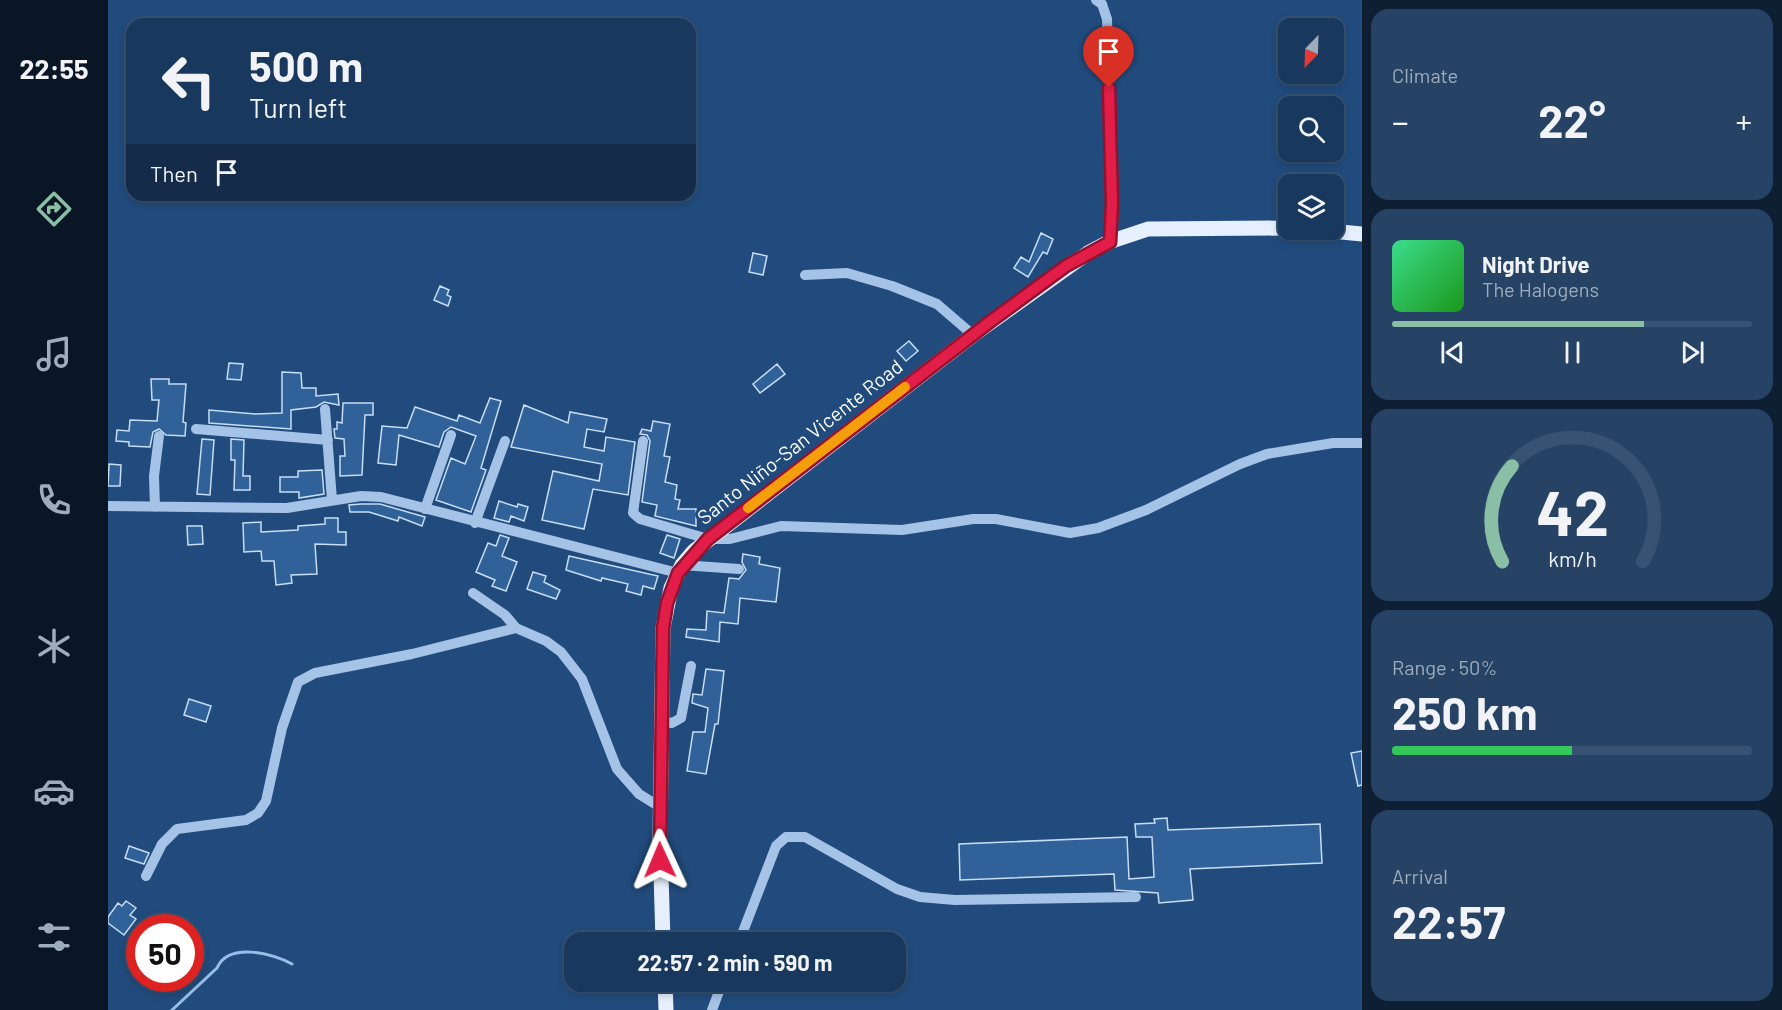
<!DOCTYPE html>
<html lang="en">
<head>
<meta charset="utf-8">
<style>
  body { margin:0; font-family:Barlow,sans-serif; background:#264366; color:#f1f3f6; height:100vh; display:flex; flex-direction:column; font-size:22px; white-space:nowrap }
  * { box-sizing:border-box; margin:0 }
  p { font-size:20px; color:#9facbc }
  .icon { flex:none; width:33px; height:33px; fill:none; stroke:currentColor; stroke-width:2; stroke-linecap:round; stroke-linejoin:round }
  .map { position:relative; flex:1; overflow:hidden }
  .panel { display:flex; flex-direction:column; gap:9px; padding:9px; background:#0e1f33; width:420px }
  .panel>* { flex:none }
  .banner { position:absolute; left:18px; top:18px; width:570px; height:183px; border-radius:18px; box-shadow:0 3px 9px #0003,0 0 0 2px #375272; background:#19385d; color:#f1f3f6; overflow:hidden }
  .needle { width:39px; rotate:203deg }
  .fabs { position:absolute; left:1170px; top:18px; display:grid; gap:12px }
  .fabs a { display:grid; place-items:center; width:66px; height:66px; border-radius:12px; background:#19385d; box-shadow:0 3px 9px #0003,0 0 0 2px #375272; font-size:30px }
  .speed { position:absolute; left:18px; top:914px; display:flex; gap:12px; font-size:30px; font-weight:700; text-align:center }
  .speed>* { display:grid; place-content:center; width:78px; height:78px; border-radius:50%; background:#19385d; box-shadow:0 3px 9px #0003,0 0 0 2px #375272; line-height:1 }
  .speed .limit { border:9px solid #d22; background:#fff; color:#111 }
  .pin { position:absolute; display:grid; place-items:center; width:51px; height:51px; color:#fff; margin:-62px -26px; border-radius:50% 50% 50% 0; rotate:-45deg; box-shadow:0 0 6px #0007 }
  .pin .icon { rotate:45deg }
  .me { position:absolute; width:66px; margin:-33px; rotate:359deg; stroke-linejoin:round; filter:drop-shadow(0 0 4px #0008) }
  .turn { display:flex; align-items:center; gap:21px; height:126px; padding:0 24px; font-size:27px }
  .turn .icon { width:78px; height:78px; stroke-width:2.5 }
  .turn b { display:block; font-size:42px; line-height:51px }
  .then { display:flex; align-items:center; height:57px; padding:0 24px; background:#0003; gap:12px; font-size:22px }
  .big { font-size:45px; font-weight:700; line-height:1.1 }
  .panel .tile { flex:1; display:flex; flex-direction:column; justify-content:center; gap:9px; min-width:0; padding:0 21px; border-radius:18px; background:#264366 }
  .panel .dial { align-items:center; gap:0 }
  .dial svg { height:156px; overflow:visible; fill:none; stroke:#375272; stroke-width:7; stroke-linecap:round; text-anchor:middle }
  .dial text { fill:#f1f3f6; stroke:none }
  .song { display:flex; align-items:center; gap:18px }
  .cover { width:72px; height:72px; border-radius:9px; background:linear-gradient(135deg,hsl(150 70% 55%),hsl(120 70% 35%)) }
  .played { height:6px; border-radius:3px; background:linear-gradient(90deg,#8abfa5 70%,#375272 70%) }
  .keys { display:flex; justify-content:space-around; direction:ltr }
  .heat { display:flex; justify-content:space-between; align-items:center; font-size:33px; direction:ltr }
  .charge { height:9px; border-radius:4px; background:linear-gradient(90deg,#34c759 50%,#375272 0) }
  .trip { position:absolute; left:456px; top:932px; width:342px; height:60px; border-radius:18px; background:#19385d; box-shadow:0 3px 9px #0003,0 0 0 2px #375272; font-weight:700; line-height:60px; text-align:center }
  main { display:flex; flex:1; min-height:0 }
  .tabs { display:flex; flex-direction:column; width:108px; justify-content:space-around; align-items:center; background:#0a1625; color:#9facbc }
  .tabs .icon { width:42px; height:42px }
  .tabs .selected { color:#8abfa5 }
  .tabs b { font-size:27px; color:#f1f3f6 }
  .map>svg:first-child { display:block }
</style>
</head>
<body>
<main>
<nav class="tabs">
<b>22:55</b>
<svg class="icon selected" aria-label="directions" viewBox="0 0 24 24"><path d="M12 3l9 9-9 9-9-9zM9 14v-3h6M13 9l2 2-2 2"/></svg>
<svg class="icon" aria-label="music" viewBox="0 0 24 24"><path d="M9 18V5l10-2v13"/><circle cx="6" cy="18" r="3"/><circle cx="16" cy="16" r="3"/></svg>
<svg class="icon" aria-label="phone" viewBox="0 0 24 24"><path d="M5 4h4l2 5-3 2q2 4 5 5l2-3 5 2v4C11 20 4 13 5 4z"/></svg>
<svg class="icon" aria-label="climate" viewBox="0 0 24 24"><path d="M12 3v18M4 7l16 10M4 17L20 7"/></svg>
<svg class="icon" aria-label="car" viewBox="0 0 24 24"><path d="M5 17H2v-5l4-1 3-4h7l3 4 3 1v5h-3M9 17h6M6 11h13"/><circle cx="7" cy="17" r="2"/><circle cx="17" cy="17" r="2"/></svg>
<svg class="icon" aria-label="filters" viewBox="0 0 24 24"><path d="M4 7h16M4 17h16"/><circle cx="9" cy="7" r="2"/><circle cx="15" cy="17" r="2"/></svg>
</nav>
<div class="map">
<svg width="1254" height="1010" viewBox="0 0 1254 1010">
  <rect width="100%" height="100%" fill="#214b7c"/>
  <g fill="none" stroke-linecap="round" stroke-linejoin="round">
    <path stroke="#98bee7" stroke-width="3" d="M64 1010 109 968C120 942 165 953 184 964"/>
  </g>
  <path fill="#316199" stroke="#c7ddf5" stroke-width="1.5" d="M933 233 945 239 939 254 935 252 920 277 906 268 913 257 921 262Z
    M645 253 659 256 655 275 641 272Z
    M332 286 341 290 339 295 343 297 340 306 326 300Z
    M801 341 810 351 798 361 789 351Z
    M121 363 135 364 133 380 119 379Z
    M669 364 677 374 652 393 645 384Z
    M174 372 193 373 194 388H208V396L230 394 231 405 216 402 208 407 183 410V429L101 423V410L147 414 174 413Z
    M43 379H61V384H78L75 422 78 423 77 436 58 435 51 429 45 432 42 447 21 446V442L8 441 9 430 21 431 22 420 49 421 51 400H44Z
    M382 398 393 401 373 468 378 470 363 512 328 500 343 458 357 464 368 436 343 427 336 432 331 447 291 435 288 465 270 463 274 426 299 428 307 407 349 421 351 415 372 423Z
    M235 403H265V415H257L254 475 232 476V456H237L236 439 227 438 226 429H229V422L234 423Z
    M416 405 460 423 462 412 499 419 496 432 479 429 476 447 496 451 498 437 527 442 520 495 485 489 476 529 434 520 445 471 491 481 494 464 403 447Z
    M545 421 562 424 556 456 562 457 557 482 569 485 567 499 572 500 570 509H588V526L547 516 549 505 534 502 542 441 539 435 532 434 534 429 543 431Z
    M94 439 106 440 102 495 89 494Z
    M123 439 136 440 135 476H142V490H126L127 460H123Z
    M1 464 13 465 12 486H0Z
    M214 470 216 494 191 498V492H172V477H190V471Z
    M391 501 409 507 410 504 420 507 416 521 403 516 401 522 386 518Z
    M253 504H272L317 517 314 526 291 517 290 521 261 512H242L241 505Z
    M217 518H230V532H238V545L207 544 209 574 183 575 184 583 168 585 166 561H154L153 551 136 552 135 523 153 522V532L190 530V526L217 524Z
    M79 526H94L95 544 80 545Z
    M392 535 401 538 394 556 409 562 398 591 384 586 387 580 368 572 380 543 388 546Z
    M559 535 572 539 566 558 552 553Z
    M635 554 652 557 651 564 672 568 668 602 632 598 630 624 612 622 611 642 578 637 579 629 598 630 599 611 616 613 621 578 631 579 638 570 634 562Z
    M461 556 550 576 546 589 535 586 533 595 518 591 520 584 494 578 493 581 458 570Z
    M425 572 438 576 436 582 452 590 448 599 419 589Z
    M598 669 616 671 610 724H607L598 774 579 771 585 732H597L600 708 584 703 585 694 594 695Z
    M81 699 103 706 98 722 76 715Z
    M1254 751V785L1250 786 1243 753Z
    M1059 818 1060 830 1212 824 1214 863 1082 869 1085 900 1051 903 1050 893 1007 890 1006 874 852 880 851 844 1019 837 1021 879 1046 877 1044 837H1028L1027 824 1047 823 1046 819Z
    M21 846 41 853 36 864 17 858Z
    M18 901 28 908 22 915 28 919 16 935 0 923V917L10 903 14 906Z"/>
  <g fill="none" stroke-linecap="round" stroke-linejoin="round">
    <path stroke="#a4c3e6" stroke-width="10" d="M988 0 994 4 999 19 1004 204 1001 242
      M697 275 739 273 784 286 829 304 865 335
      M217 409 224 500
      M88 429 220 440
      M535 441 525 513 532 519 600 539H622L673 526 794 530 865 519H888L962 533 990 528 1038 510 1132 464 1159 454 1225 443H1254
      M0 506 179 508 253 496 273 497 570 573
      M47 507 46 476 51 436
      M317 509 343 435
      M367 523 397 441
      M574 565 631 569
      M365 593 397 615 408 628 438 641 453 652 474 679 509 769 531 794 552 807
      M552 721 564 723 573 718 583 666
      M38 876 54 844 69 829 138 820 150 813 158 801 174 728 190 682 207 673 304 654 408 628
      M631 942 668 846 678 837H697L789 889 812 897 847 900 1028 897
      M604 1010 615 981"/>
    <path stroke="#e5effd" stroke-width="15" d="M1213 230 1254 234
      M555 942 552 839 555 628 563 588 574 565 586 551 865 335 980 253 1001 242 1040 229 1180 228
      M557 981 558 1010"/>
  </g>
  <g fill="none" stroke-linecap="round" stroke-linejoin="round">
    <g stroke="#92132f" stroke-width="15">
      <path id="route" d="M552 860 555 628 559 603 570 573 600 539 883 321 958 266 1002 242 1004 204 1001 88"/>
    </g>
    <use href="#route" stroke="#e11d48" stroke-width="10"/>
    <path stroke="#f59e0b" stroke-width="10" d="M640 508 797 387"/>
  </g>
  <g text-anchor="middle" stroke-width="6" stroke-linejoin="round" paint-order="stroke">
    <g font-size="20" fill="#fff" stroke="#214b7c">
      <text transform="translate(692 442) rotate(-38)" y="7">Santo Niño-San Vicente Road</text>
    </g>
  </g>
</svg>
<div class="fabs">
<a><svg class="needle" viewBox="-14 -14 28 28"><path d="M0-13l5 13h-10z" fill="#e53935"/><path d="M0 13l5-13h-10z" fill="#9facbc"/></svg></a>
<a><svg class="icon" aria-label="search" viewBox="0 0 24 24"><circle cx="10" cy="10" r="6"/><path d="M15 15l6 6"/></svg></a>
<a><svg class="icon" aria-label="layers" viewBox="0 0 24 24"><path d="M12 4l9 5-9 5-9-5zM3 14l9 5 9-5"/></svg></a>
</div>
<div class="speed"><div class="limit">50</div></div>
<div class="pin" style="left:1001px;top:88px;background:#d93025"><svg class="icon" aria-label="arrive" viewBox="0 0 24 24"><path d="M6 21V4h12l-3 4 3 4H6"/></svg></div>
<svg class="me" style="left:552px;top:860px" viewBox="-20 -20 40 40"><path d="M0-17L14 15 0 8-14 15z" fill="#e11d48" stroke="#fff" stroke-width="4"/></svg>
<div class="trip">22:57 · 2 min · 590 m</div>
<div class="banner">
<div class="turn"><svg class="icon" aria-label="left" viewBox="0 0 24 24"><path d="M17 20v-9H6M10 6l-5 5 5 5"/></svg><div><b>500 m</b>Turn left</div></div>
<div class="then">Then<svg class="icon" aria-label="arrive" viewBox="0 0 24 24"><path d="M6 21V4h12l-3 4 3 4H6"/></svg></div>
</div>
</div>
<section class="panel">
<div class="tile"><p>Climate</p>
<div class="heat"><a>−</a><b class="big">22°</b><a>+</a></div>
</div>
<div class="tile">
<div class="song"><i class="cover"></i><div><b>Night Drive</b><p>The Halogens</p></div></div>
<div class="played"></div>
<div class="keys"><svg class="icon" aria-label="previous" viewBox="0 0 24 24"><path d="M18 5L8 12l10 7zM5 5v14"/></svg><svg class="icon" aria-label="pause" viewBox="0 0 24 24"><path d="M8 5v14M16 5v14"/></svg><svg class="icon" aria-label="next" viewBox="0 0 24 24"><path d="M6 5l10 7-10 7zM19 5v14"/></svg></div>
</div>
<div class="tile dial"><svg viewBox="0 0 100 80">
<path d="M14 69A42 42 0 1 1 86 69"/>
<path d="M14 69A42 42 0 0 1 19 20" stroke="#8abfa5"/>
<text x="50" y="56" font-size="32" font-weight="700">42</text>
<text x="50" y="72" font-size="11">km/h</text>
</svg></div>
<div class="tile"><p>Range · 50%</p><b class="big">250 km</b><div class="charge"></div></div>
<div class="tile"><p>Arrival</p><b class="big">22:57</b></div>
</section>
</main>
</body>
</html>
